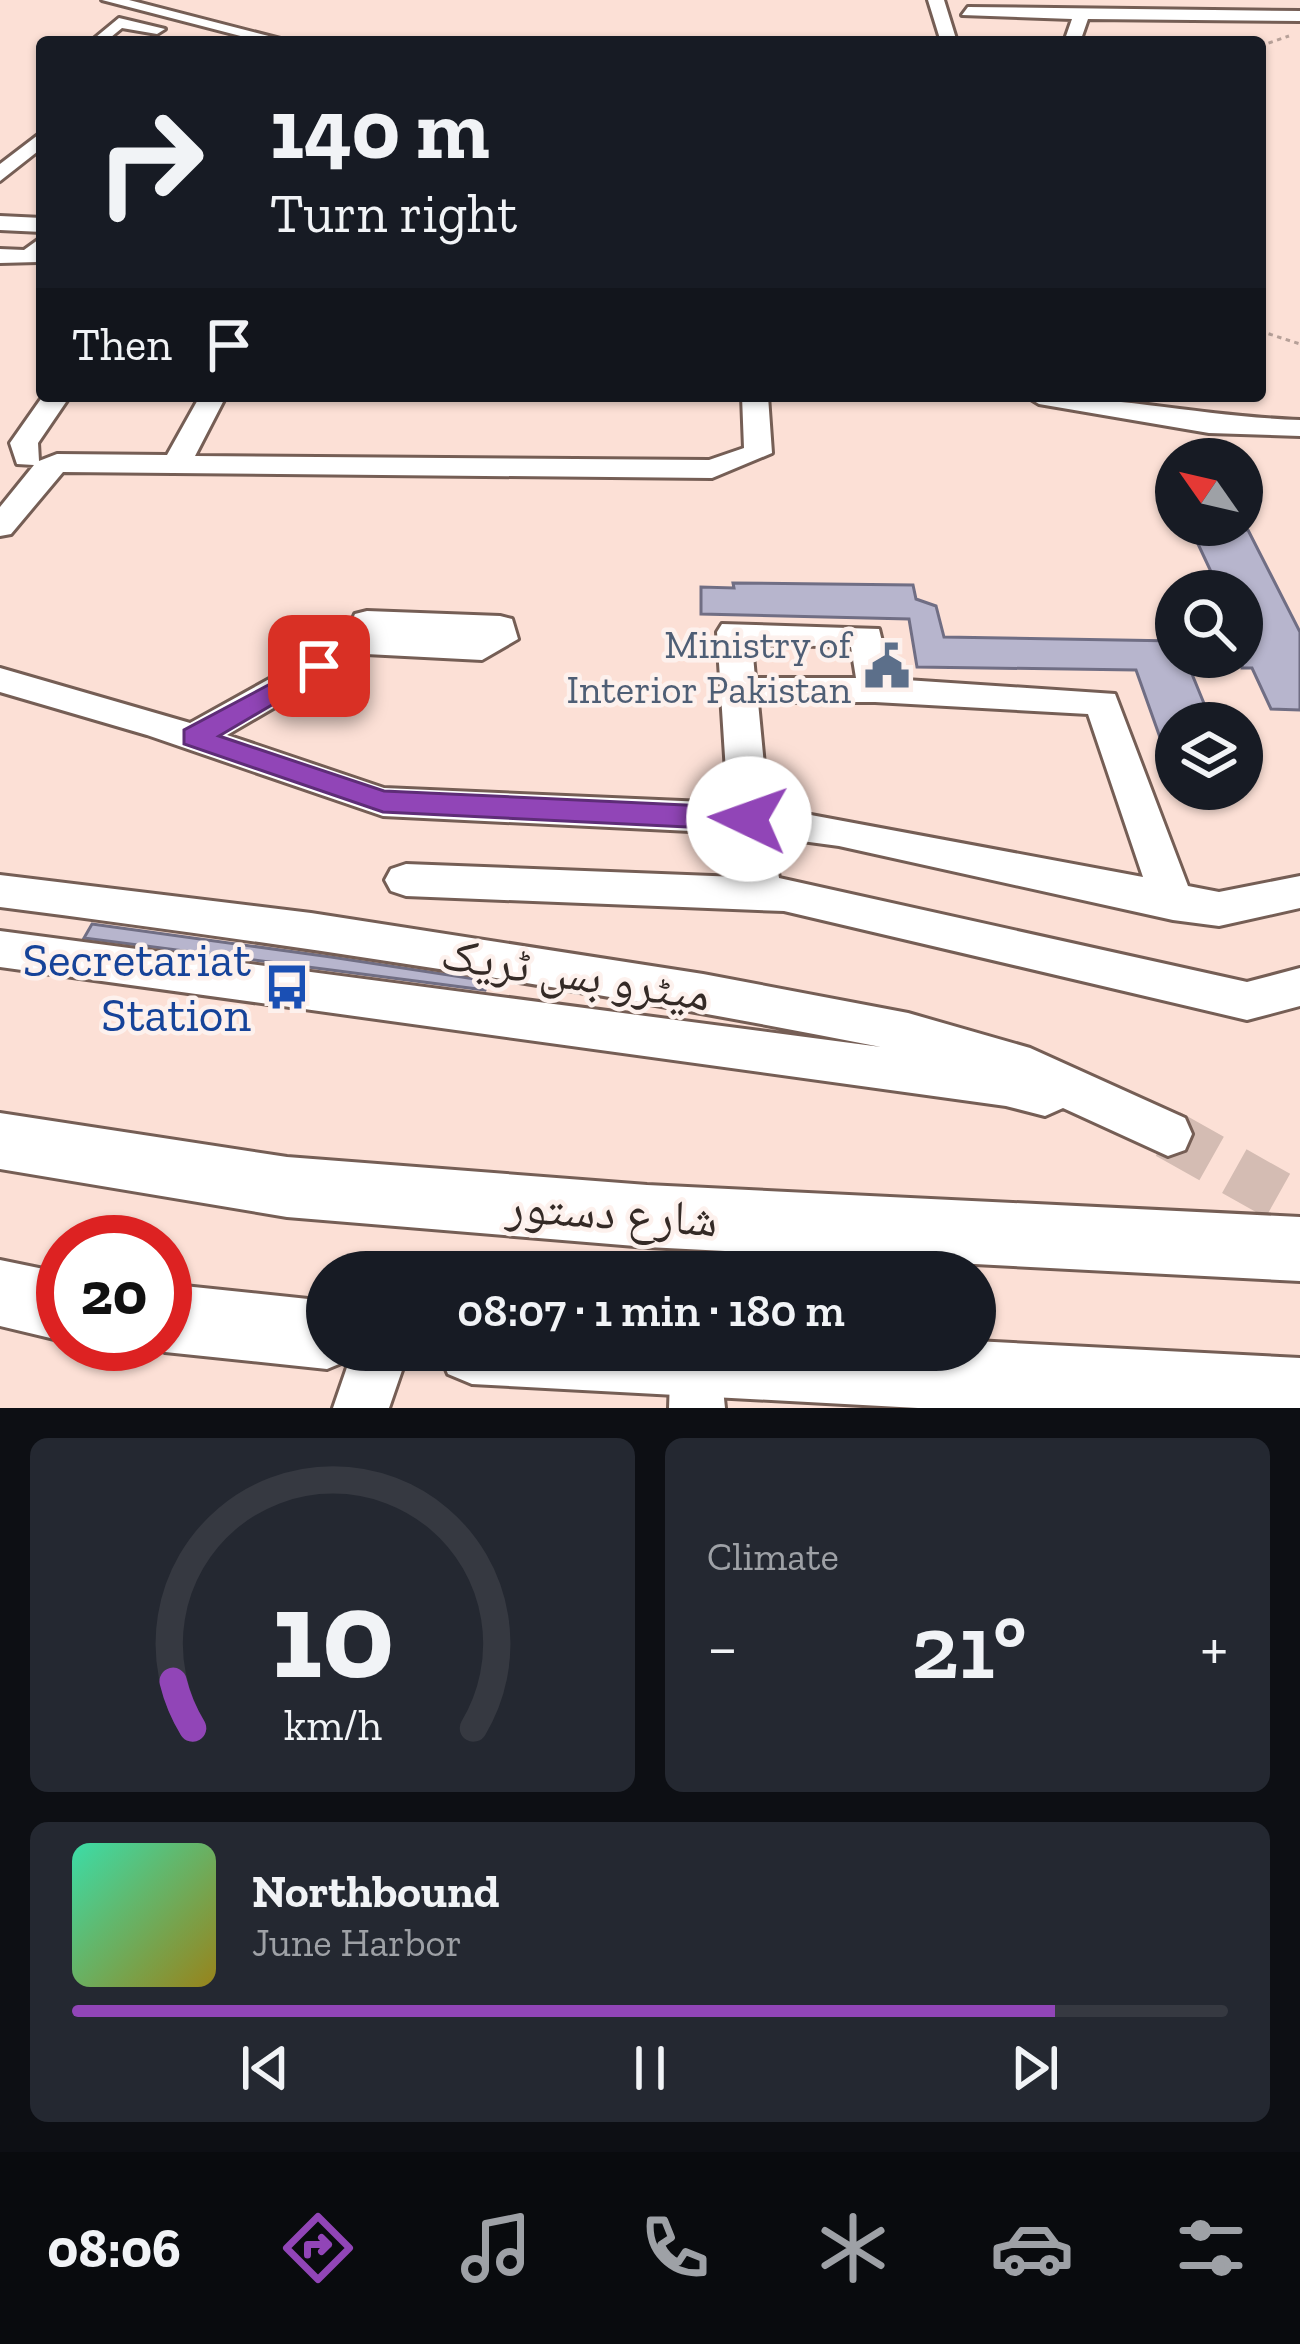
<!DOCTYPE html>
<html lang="en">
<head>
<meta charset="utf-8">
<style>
  body { margin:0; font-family:"Zilla Slab","Noto Naskh Arabic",serif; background:#242831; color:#f1f3f6; height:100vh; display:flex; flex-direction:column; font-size:45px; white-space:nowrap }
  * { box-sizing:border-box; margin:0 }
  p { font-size:39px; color:#9ea1a6 }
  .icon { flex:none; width:66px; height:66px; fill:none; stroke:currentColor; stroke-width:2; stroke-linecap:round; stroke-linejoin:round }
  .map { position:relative; height:1408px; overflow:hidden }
  .side { display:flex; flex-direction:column; gap:30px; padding:30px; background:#0d0f14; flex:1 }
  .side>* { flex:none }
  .top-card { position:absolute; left:36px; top:36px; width:1230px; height:366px; border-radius:12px; box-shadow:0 3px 9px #0004; background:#171b24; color:#f1f3f6; overflow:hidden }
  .needle { width:78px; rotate:304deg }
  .fabs { position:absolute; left:1155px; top:438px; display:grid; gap:24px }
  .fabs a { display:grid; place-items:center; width:108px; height:108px; border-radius:50%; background:#171b24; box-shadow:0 3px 9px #0004; font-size:60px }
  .speed { position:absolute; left:36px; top:1215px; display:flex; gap:24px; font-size:60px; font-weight:700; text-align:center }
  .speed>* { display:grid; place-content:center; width:156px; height:156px; border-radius:50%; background:#171b24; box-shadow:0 3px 9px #0004; line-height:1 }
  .speed .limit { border:18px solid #d22; background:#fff; color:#111 }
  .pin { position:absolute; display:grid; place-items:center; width:102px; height:102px; color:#fff; margin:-51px; border-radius:24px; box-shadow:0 6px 18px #0006 }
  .me { position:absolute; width:132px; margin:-66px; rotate:273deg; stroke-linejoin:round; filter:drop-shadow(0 0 9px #0008) }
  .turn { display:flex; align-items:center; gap:42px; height:252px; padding:0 36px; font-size:54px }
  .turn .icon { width:156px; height:156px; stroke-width:2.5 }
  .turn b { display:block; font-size:84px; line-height:102px }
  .then { display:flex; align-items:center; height:114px; padding:0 36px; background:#0003; gap:24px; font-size:45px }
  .big { font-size:90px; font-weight:600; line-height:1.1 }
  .side .widget { flex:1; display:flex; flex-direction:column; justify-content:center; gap:18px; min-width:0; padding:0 42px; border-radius:18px; background:#242831 }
  .side .dial { align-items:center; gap:0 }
  .dial svg { height:312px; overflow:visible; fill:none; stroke:#363941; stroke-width:7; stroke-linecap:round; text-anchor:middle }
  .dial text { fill:#f1f3f6; stroke:none }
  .song { display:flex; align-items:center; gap:36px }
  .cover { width:144px; height:144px; border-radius:18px; background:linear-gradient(135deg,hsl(160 70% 55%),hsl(50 70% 35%)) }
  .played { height:12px; border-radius:6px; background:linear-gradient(90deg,#9145b7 85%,#363941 85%) }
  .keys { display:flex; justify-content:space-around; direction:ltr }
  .heat { display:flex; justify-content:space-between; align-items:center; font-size:66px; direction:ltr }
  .side .tiles { flex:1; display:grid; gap:30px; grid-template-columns:1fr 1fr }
  .widget:last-child { grid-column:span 2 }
  .trip { position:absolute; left:306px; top:1251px; width:690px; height:120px; border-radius:60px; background:#171b24; box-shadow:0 3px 9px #0004; font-weight:600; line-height:120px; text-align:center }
  .dock { display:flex; height:192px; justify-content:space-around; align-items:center; background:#090b0e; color:#9ea1a6 }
  .dock .icon { width:84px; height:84px }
  .dock .current { color:#9145b7 }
  .dock b { font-size:54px; color:#f1f3f6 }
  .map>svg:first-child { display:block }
</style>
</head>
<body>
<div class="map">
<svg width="1300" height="1408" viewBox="0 0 1300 1408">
  <rect width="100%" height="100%" fill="#fce0d6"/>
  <path fill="#b7b5cd" stroke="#706e84" stroke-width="3" d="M1191 529 1248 530 1300 632V710L1271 709 1252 668H1242V591H1220Z
    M733 583 913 585 916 599 936 606 944 637 1176 641V657H1185L1212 723H1176L1173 774 1136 670 917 667 909 619 701 614V587L734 588Z
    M92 924 331 957 488 981 485 990 84 938Z"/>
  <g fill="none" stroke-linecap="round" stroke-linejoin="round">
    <path stroke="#d4bcb3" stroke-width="50" stroke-dasharray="50 26" stroke-linecap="butt" d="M1168 1134 1300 1208"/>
    <g stroke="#755e55" stroke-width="6">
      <path id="minor" d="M102 0H129L292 42H264Z
        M928 0H944L957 42H941Z
        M968 7 1300 11V21L1088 19 1080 42H1064L1072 19 962 15Z
        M119 18 165 29 157 34 122 28 105 42H90Z
        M42 132V148L0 181V164Z
        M0 216 42 218V232L0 230Z
        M42 237 38 262 0 263V249L24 250Z
        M43 396H70L38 443 39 461 57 454 167 455 200 396H226L195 456 709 460 744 448 742 396H768L772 453 712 478 63 472 11 534 0 536V507L34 465 17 464 10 443Z
        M1026 396C1118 396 1208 417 1300 420V436L1209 433 1039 404Z
        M367 611 500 616 512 619 518 639 482 660 366 654 227 735 384 788 728 803 717 632 722 624 879 629 891 679 1115 694 1188 886 1219 892 1300 876V908L1219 926 1173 920 839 846 772 837 779 878 1247 982 1300 968V1006L1247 1020 784 911 406 896 391 891 385 880 391 869 406 864 738 877 731 833 383 816 147 735 0 692V668L190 723 345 637 355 614ZM752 644 851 647 856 678H755ZM758 702H875L1088 714 1143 877 768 807Z
        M0 875 311 913 703 974 908 1013 1030 1048 1185 1118 1192 1134 1185 1150 1168 1156 1063 1108 1045 1116 1006 1106 0 967V931L881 1047C589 989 296 945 0 907Z
        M353 1350H409L389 1408H333Z
        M671 1350H719L725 1408H669Z"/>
    </g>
    <g stroke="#755e55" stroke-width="6">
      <path id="major" d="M0 1113 287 1157 647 1185 1300 1217V1281L647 1247 287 1217 0 1169Z
        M0 1260 63 1273V1341L0 1326Z
        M165 1284 327 1301V1350H355L351 1359 327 1369 165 1352 146 1344H165Z
        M975 1341 1300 1358V1408H918L472 1384 448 1374 438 1350H975Z"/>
    </g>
    <path stroke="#b6a098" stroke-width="3" stroke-dasharray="4.5 4.5" stroke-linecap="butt" d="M1260 46 1289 36
      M1260 331 1300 344"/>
    <use href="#minor" fill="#fff" fill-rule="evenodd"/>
    <use href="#major" fill="#fff" fill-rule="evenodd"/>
  </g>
  <path fill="#9145b7" stroke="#5e2d77" stroke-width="3" d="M319 658 332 666 328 672 219 736 384 791 749 808 764 819 749 830 383 812 184 744V730Z"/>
  <defs>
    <g id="civic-bare" transform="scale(3.6)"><path d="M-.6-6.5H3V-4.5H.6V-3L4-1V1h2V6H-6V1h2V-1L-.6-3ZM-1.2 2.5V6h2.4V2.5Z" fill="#5c6f8a" stroke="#fdf1ed" stroke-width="2.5" paint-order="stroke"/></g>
    <g id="bus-bare" transform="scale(3.6)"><path d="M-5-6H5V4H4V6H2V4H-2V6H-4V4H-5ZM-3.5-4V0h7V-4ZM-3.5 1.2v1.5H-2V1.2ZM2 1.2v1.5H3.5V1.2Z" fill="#1a4fb4" stroke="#fdf1ed" stroke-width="2.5" paint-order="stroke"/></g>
  </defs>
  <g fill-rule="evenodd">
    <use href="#civic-bare" x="887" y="666"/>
    <use href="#bus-bare" x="287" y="987"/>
  </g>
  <g text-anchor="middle" stroke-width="9" stroke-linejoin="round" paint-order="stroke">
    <g font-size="39" fill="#4e5e75" stroke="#fdf1ed" text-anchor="end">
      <text x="851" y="658">Ministry of<tspan x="851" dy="45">Interior Pakistan</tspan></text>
    </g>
    <g font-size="48" fill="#164399" stroke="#fdf1ed" text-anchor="end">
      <text x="251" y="976">Secretariat<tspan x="251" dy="55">Station</tspan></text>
    </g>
    <g font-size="48" fill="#342a26" stroke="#fdf1ed">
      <text transform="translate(576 973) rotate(9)" y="17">میٹرو بس ٹریک</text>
      <text transform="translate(612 1212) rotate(4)" y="17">شارع دستور</text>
    </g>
  </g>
</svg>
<div class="fabs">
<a><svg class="needle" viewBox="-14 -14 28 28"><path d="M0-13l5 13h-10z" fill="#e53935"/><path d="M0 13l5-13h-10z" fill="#9ea1a6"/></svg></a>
<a><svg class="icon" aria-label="search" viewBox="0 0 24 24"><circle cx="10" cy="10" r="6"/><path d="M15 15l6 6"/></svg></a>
<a><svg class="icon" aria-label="layers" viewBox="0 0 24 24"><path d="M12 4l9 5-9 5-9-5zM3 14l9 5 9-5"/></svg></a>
</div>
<div class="speed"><div class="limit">20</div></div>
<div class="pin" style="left:319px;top:666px;background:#d93025"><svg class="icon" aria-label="arrive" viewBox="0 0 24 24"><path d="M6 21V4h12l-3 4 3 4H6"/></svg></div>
<svg class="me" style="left:749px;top:819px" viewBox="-20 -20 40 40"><circle r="19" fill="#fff"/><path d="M0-13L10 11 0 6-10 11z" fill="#9145b7"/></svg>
<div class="trip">08:07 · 1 min · 180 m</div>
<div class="top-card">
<div class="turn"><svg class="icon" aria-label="right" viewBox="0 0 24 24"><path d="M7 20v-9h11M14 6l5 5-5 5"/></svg><div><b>140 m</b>Turn right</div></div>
<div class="then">Then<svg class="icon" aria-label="arrive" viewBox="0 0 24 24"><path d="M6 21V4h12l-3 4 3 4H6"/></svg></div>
</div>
</div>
<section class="side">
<div class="tiles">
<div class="widget dial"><svg viewBox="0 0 100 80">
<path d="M14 69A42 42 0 1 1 86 69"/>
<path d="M14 69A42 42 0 0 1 9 57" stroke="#9145b7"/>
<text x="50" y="56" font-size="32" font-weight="700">10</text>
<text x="50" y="72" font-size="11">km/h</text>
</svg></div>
<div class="widget"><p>Climate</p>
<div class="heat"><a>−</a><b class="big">21°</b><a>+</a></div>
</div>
<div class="widget">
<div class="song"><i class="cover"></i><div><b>Northbound</b><p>June Harbor</p></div></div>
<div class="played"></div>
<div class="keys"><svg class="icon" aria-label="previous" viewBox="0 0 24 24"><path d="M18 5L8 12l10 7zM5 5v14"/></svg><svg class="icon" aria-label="pause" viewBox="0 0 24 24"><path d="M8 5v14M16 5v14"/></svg><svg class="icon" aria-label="next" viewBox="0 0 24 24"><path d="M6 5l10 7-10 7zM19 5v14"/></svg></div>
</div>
</div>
</section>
<nav class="dock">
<b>08:06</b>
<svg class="icon current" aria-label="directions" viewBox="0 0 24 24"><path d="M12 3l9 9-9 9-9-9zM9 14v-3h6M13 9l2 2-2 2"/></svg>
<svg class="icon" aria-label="music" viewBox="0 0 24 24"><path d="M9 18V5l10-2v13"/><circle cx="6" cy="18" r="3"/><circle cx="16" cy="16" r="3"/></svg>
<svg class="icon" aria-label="phone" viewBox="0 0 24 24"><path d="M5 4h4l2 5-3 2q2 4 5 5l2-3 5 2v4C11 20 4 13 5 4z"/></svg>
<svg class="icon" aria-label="climate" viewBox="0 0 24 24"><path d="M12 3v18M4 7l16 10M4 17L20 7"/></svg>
<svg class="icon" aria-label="car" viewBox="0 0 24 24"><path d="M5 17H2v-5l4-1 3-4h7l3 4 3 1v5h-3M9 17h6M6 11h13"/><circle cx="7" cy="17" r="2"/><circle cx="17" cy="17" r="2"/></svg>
<svg class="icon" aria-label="filters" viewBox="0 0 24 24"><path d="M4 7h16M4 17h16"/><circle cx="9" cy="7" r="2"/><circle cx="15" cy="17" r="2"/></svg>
</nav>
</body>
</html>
